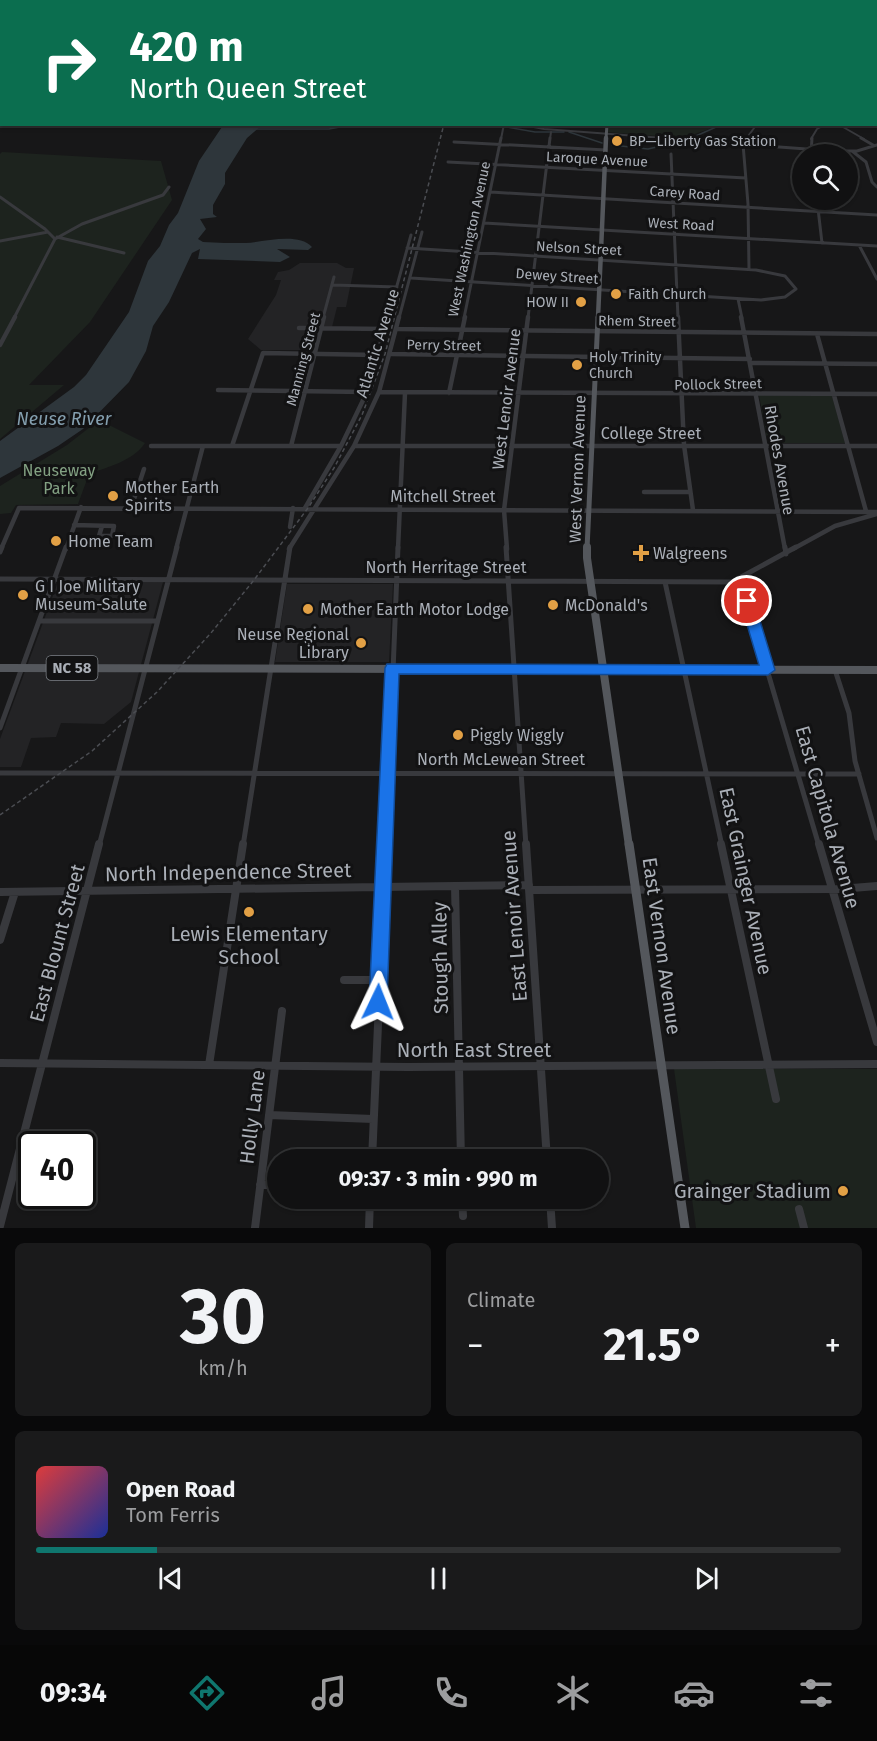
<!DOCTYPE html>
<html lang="en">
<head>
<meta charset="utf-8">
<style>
  body { margin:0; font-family:"Fira Sans",sans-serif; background:#1a1a1b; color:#f1f3f6; height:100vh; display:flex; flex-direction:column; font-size:22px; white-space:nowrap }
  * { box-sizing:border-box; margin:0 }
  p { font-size:20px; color:#9c9d9f }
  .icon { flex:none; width:33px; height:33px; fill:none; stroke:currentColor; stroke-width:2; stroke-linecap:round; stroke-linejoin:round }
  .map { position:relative; height:1228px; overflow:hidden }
  .side { display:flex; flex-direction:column; gap:15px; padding:15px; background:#09090a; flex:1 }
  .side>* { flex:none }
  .hud { position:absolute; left:0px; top:0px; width:878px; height:126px; box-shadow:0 2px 4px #0004,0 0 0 2px #303132; background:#0b6e4f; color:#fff; overflow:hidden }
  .fabs { position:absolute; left:792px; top:144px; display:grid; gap:12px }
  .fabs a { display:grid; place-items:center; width:66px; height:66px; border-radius:50%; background:#111112; box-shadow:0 2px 4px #0004,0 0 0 2px #303132; font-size:30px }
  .speed { position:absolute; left:18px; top:1131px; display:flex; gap:12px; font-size:30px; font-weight:700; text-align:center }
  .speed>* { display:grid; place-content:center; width:78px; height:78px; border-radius:50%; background:#111112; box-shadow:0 2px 4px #0004,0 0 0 2px #303132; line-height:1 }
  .speed .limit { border:3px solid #111; border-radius:9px; background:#fff; color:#111 }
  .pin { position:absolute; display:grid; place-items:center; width:51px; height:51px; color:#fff; margin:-26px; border:3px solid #fff; border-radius:50%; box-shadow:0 2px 6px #0007 }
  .me { position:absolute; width:66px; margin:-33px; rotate:2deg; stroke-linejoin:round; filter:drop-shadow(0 0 4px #0008) }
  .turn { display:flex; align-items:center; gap:21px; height:126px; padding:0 30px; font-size:27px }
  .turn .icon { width:78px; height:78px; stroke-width:2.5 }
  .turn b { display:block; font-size:42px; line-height:51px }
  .big { font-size:45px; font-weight:700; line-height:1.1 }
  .side .widget { flex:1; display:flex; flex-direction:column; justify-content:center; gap:9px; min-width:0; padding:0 21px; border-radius:9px; background:#1a1a1b }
  .side .dial { align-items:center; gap:0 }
  .dial b { font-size:78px; line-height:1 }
  .song { display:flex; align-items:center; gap:18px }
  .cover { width:72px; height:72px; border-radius:9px; background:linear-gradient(135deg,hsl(0 70% 55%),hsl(230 70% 35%)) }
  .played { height:6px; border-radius:3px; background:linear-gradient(90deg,#0f766e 15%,#303132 15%) }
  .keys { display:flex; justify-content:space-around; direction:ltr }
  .heat { display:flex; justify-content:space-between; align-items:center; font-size:33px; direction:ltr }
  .side .tiles { flex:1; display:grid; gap:15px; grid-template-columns:1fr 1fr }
  .widget:last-child { grid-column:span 2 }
  .trip { position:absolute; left:267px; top:1149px; width:342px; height:60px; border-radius:30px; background:#111112; box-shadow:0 2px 4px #0004,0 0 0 2px #303132; font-weight:700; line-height:60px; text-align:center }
  .tab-bar { display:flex; height:96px; justify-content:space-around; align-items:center; background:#070707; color:#9c9d9f }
  .tab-bar .icon { width:42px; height:42px }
  .tab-bar .active { color:#0f766e }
  .tab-bar b { font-size:27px; color:#f1f3f6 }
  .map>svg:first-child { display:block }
</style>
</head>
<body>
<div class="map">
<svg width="877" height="1228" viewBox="0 0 877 1228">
  <rect width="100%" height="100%" fill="#171718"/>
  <path fill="#232325" d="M300 263H337L346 268H354L346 307H337L332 327 318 329 312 350H261L248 339 276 295 281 280H274L278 272 289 270Z
    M58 582H163L131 702 104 724 61 723 56 737 31 738 21 767H0V739Z
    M287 584H393L389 662H275Z"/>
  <path fill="#1d231e" d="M606 125H721L683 138 606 132Z
    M2 152 161 161 172 200 90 322 29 385H64L0 439V154Z
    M759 395 832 396 845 443H768Z
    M99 420 145 443C133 461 108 467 89 474L78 504 16 505 11 513 0 514V486L67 445Z
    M674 1069H877V1228H696Z"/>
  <path fill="#2e363b" d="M224 124 262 125 247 138 225 173V184L213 205V214L217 217 200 219 206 229 198 239 203 242C217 243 232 243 246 243 265 242 298 232 312 247L308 250 277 249 290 257 280 262 198 259 200 249 192 253 169 302 153 326 146 351 129 382 83 429 58 446 0 478V441L74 387 86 375 129 312 148 261 160 246 169 225 178 213 199 161Z"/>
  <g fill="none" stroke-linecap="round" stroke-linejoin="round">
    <path stroke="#2e363b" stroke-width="1.5" d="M496 124 501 125
      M507 127 535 132H564
      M254 129H329L351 125 396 124
      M569 132 602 143
      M689 139 723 124
      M612 145 648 149 683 141"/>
    <path stroke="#38393d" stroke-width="2" d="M186 0 195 2
      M764 0 766 2
      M797 0 799 2
      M831 0 833 2
      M480 2 503 0
      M518 124 544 129 677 139
      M832 124 843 127 864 139
      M501 139 504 124
      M550 139 551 132
      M746 139 757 124
      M811 139 817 129 826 124"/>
    <path stroke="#38393d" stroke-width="3" d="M656 138 834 151H857L877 145
      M747 138 743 144 748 204 749 269
      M861 138 873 145
      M454 142 606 150
      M852 151 866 162 872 182 877 187
      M671 154 678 318
      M811 154 812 138
      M448 162 746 178
      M491 192 877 215
      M0 197 45 229 55 239 14 318
      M817 200 822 243
      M484 223 877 246
      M57 237 124 253
      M55 239 82 224 163 195 169 187
      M0 241 48 232
      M859 245 877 279
      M407 248 756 270 785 276 796 289 785 297 761 300 411 278
      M333 285 397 287
      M738 299 742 318
      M323 318 334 277
      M388 318 411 235
      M399 318 422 232
      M464 318 501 138
      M528 318 550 138"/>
    <path stroke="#38393d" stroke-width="4.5" d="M678 317 684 445 693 510
      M741 317 785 549
      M299 328 386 329
      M398 329 877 334
      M817 334 866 511
      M0 345 15 317
      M391 354 750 359
      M751 363 877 364
      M218 390 367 392
      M379 392 877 394
      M449 393 465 317
      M151 446H341
      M232 446 263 353 379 355
      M291 446 324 317
      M354 446H877
      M644 492H690
      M131 508 144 469
      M305 508 341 446 367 392 388 317
      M74 525 114 526 112 536H99L102 526
      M290 527 293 508
      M1 549 19 508 877 512
      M66 549 81 507
      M176 549 203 446
      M289 549 354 446 379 392 399 317
      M398 549 405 393
      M507 549 504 510 528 317
      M793 549 835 526 877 514"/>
    <path stroke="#38393d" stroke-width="5" d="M506 547 526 846
      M785 547 786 554
      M0 552 2 547
      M740 578 819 846
      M0 579 732 582 796 547
      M665 582 722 846
      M39 621H157
      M835 670 849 713 855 761 877 838
      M0 728 66 547
      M0 773 859 774
      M99 846 177 547
      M243 846 290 547
      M386 846 398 547"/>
    <path stroke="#38393d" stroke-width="8" d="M526 844 547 1160
      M721 844 776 1099
      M819 844 877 1042
      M455 886 461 1160
      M529 890 840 889 877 886
      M0 892 529 885
      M0 940 15 892
      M344 980H379
      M0 1063 408 1067 877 1064
      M209 1065 243 844
      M269 1115 373 1119
      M372 1160 386 844
      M260 1185H278
      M462 1198 463 1216
      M550 1198 552 1228
      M799 1209 804 1228
      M0 1226 99 844
      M255 1228 282 1011
      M369 1228 370 1198"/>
    <path stroke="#54575c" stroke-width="3" d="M606 139 607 124"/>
    <path stroke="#54575c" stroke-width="4.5" d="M598 318 606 138"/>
    <path stroke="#54575c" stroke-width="5" d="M587 549 598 317"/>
    <path stroke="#54575c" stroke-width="8" d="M587 547V558L629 846
      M0 668 877 670"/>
    <path stroke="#54575c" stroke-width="9" d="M629 844 685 1228"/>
    <path stroke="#64686e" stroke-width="4" d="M73 2 76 0"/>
    <path stroke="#4b4d52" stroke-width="1.5" stroke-dasharray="4 3" stroke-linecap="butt" d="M0 815 92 751 157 692 211 633 254 580 308 508 334 468 362 415 385 354 444 124"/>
  </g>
  <path fill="#1a73e8" stroke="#114b97" stroke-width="1.5" d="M747 597 754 601 775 670 768 675 399 674 387 1002 385 1008 378 1010 372 1008 369 1002 385 668 387 664 759 665 740 601Z"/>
  <g fill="#e2a045" stroke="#121213" stroke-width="2">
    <circle cx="617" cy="141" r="6"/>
    <circle cx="616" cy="294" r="6"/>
    <circle cx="581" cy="302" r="6"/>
    <circle cx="577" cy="365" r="6"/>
    <circle cx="113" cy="496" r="6"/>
    <circle cx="56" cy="541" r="6"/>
    <path d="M638 544h6v6h6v6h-6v6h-6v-6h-6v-6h6z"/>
    <circle cx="23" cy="595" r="6"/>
    <circle cx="553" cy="605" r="6"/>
    <circle cx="308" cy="609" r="6"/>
    <circle cx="361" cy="643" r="6"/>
    <circle cx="458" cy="735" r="6"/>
    <circle cx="249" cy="912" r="6"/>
    <circle cx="843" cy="1191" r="6"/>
  </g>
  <g text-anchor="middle" stroke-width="6" stroke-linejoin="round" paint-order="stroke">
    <g font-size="14" fill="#aaafb7" stroke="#121213" text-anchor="start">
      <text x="629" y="146">BP—Liberty Gas Station</text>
      <text x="628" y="299">Faith Church</text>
      <text x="569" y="307" text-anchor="end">HOW II</text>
      <text x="589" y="362">Holy Trinity<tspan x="589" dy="16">Church</tspan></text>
    </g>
    <g font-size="14" fill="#aaafb7" stroke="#121213">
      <text transform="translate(597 159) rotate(3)" y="5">Laroque Avenue</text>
      <text transform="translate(685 193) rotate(4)" y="5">Carey Road</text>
      <text transform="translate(681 224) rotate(3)" y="5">West Road</text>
      <text transform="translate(469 239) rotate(-78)" y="5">West Washington Avenue</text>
      <text transform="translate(579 248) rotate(3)" y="5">Nelson Street</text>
      <text transform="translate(557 276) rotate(4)" y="5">Dewey Street</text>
      <text transform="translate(637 321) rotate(1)" y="5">Rhem Street</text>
      <text transform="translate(444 345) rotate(1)" y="5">Perry Street</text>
      <text transform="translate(303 359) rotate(-75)" y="5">Manning Street</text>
      <text transform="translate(718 384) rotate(-1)" y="5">Pollock Street</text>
    </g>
    <rect fill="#121213" stroke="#7c8086" stroke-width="1.5" x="46.5" y="656" width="51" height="24" rx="4.5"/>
    <g font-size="15" font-weight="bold" fill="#aaafb7">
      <text x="72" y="673">NC 58</text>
    </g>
    <g font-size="16" fill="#aaafb7" stroke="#121213">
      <text transform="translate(377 343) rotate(-73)" y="6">Atlantic Avenue</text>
      <text transform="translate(506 399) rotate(-83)" y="6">West Lenoir Avenue</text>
      <text x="651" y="439">College Street</text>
      <text transform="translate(780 460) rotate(80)" y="6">Rhodes Avenue</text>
      <text transform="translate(577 469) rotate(-88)" y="6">West Vernon Avenue</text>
      <text x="443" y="502">Mitchell Street</text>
      <text x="446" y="573">North Herritage Street</text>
      <text x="501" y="765">North McLewean Street</text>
    </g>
    <g font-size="16" fill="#83a183" stroke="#121213">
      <text x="59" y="476">Neuseway<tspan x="59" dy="18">Park</tspan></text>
    </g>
    <g font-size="16" fill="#aaafb7" stroke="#121213" text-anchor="start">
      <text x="125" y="493">Mother Earth<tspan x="125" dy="18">Spirits</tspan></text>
      <text x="68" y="547">Home Team</text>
      <text x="653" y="559">Walgreens</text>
      <text x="35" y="592">G I Joe Military<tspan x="35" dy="18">Museum-Salute</tspan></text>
      <text x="565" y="611">McDonald's</text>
      <text x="320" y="615">Mother Earth Motor Lodge</text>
      <text x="349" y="640" text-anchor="end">Neuse Regional<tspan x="349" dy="18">Library</tspan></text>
      <text x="470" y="741">Piggly Wiggly</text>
    </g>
    <g font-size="18" font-style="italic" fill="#849faf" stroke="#121213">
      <text x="64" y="425">Neuse River</text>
    </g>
    <g font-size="20" fill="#aaafb7" stroke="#121213">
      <text transform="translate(828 817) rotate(74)" y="7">East Capitola Avenue</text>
      <text transform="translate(228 872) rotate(-1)" y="7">North Independence Street</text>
      <text transform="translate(746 881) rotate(78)" y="7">East Grainger Avenue</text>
      <text transform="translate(514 916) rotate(-94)" y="7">East Lenoir Avenue</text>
      <text transform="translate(57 943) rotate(-75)" y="7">East Blount Street</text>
      <text transform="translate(662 946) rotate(82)" y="7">East Vernon Avenue</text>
      <text transform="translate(440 958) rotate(-91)" y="7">Stough Alley</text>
      <text x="474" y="1057">North East Street</text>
      <text transform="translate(252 1117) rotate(-83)" y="7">Holly Lane</text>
    </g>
    <g font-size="20" fill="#aaafb7" stroke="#121213">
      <text x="249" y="941">Lewis Elementary<tspan x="249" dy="23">School</tspan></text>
      <text x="831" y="1198" text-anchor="end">Grainger Stadium</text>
    </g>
  </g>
</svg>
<div class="fabs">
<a><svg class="icon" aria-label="search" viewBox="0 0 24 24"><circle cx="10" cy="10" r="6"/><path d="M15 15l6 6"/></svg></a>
</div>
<div class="speed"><div class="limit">40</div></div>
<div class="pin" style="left:747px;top:601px;background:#d93025"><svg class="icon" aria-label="arrive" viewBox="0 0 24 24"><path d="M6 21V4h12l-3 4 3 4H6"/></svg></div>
<svg class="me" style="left:378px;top:1002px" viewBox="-20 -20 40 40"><path d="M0-17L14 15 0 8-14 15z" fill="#1a73e8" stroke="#fff" stroke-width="4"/></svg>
<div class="trip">09:37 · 3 min · 990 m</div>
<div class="hud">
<div class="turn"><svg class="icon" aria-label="right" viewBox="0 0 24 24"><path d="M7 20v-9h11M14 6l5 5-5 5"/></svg><div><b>420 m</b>North Queen Street</div></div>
</div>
</div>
<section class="side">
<div class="tiles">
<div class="widget dial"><b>30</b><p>km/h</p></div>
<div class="widget"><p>Climate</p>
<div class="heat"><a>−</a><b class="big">21.5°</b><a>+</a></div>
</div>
<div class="widget">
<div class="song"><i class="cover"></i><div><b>Open Road</b><p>Tom Ferris</p></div></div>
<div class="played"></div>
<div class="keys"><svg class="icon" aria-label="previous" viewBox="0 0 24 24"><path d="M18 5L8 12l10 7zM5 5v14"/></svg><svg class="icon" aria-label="pause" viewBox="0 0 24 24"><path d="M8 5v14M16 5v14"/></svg><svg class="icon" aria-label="next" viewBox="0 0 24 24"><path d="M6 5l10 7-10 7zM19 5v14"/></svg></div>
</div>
</div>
</section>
<nav class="tab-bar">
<b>09:34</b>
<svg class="icon active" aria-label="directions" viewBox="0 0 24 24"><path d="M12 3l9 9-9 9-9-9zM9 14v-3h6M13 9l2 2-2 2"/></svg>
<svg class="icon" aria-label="music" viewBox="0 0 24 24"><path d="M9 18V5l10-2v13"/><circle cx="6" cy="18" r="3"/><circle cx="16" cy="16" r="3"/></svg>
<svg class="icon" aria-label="phone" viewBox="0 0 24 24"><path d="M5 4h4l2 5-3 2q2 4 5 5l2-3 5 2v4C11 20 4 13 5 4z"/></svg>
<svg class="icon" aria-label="climate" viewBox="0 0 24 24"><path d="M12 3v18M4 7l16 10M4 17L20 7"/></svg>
<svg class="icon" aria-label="car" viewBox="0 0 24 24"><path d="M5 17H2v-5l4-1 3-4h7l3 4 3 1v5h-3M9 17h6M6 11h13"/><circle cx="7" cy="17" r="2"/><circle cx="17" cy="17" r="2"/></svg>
<svg class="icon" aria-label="filters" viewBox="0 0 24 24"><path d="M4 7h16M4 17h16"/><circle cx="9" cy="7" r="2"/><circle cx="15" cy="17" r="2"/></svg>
</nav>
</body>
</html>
